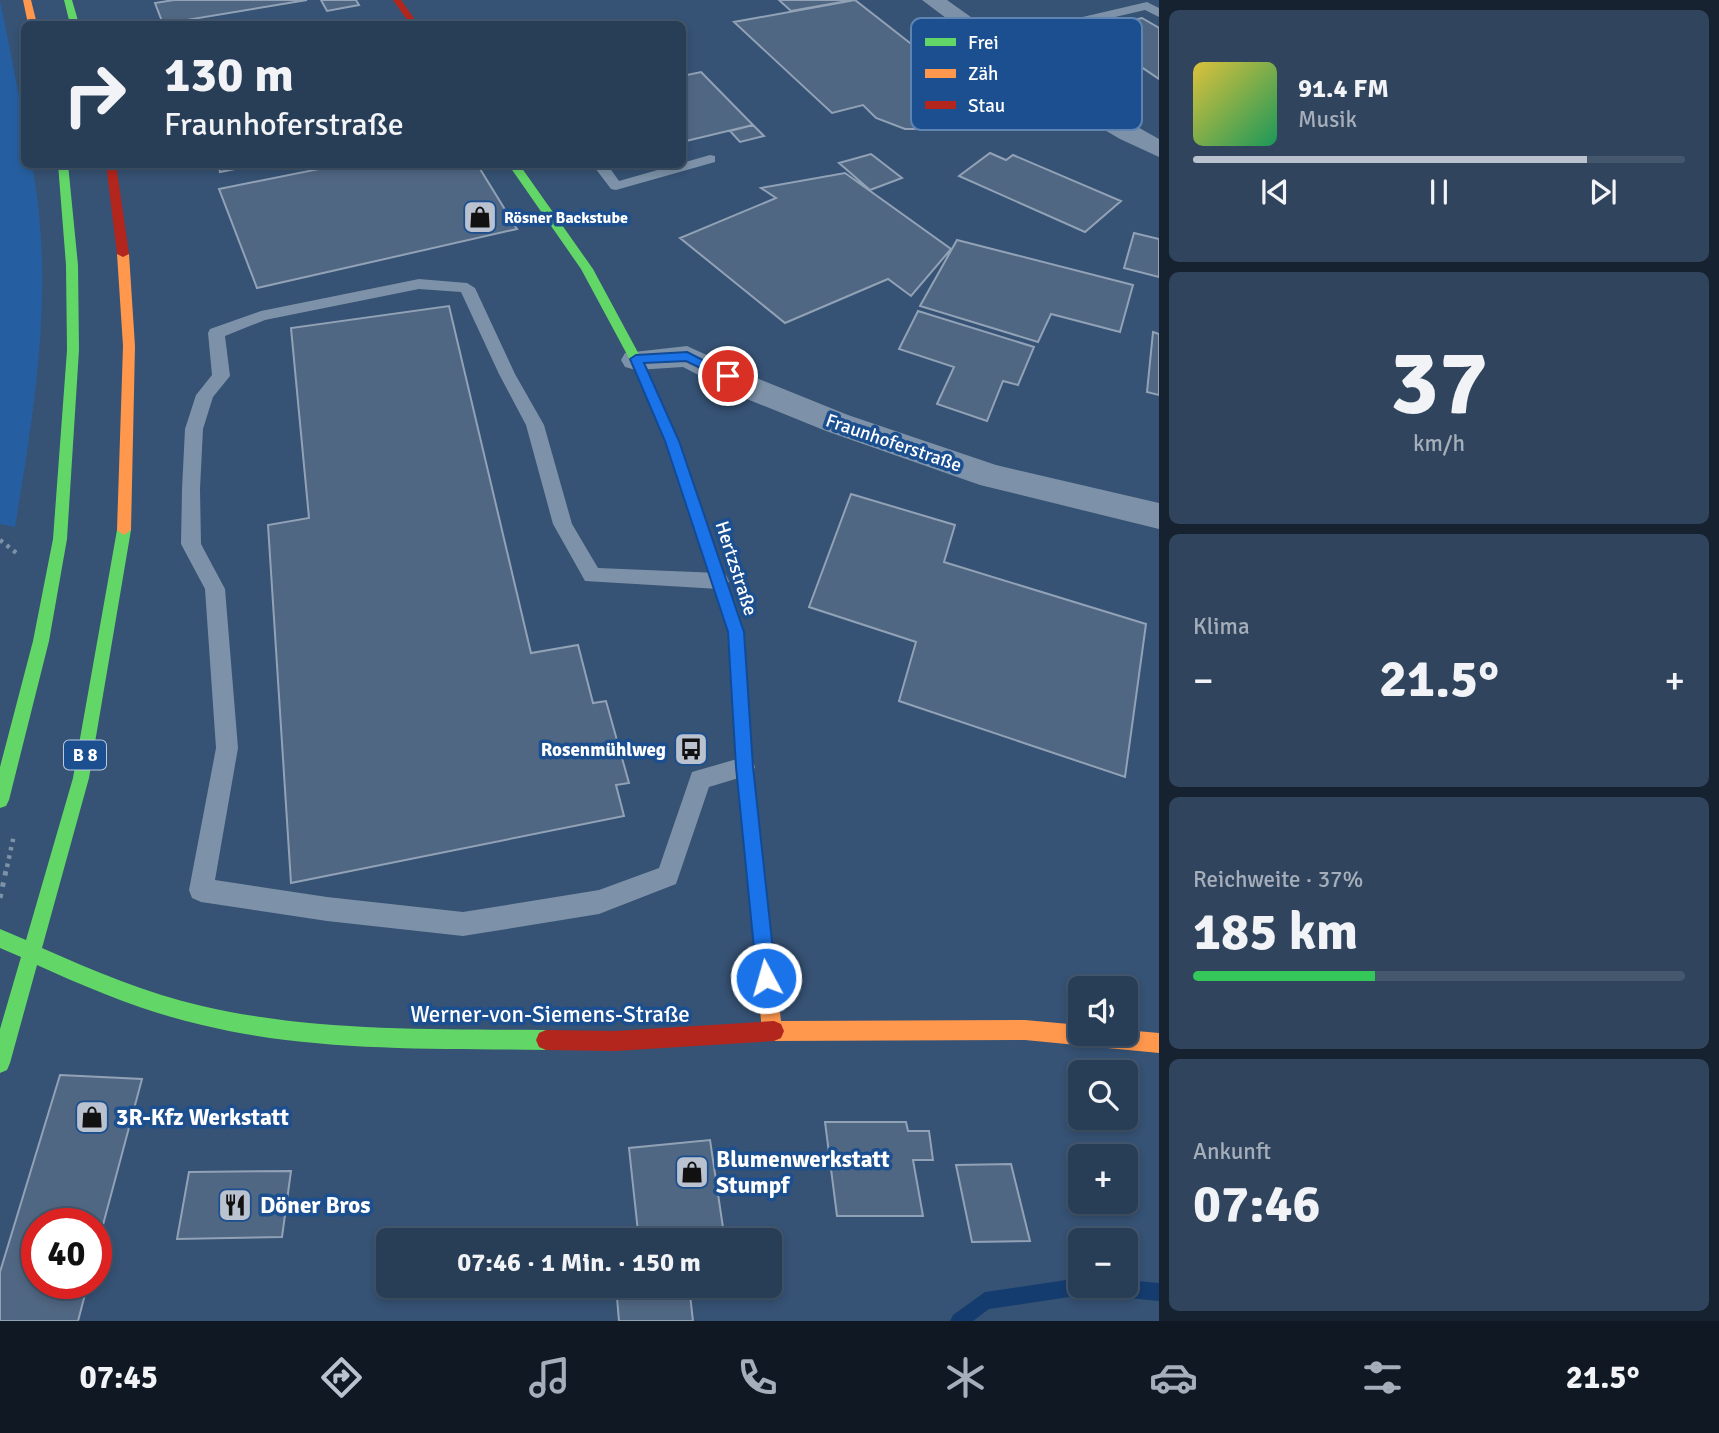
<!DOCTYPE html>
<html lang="de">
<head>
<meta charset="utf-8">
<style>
  body { margin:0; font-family:Signika,sans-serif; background:#30455d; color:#f1f3f6; height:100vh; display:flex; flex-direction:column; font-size:26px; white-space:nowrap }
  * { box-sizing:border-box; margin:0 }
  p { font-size:23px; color:#a5aeba }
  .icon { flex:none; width:38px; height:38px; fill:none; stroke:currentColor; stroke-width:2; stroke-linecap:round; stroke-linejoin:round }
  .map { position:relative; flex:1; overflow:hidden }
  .sheet { display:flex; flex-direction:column; gap:10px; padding:10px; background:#162230; width:560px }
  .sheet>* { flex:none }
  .top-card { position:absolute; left:21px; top:21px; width:665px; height:147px; border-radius:10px; box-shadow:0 4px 10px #0003,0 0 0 2px #44576d; background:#283e57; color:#f1f3f6; overflow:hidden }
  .controls { position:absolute; left:1068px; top:976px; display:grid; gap:14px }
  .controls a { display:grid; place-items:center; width:70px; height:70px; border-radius:10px; background:#283e57; box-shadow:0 4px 10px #0003,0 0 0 2px #44576d; font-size:35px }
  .speed { position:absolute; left:21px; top:1208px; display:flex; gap:14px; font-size:35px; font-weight:700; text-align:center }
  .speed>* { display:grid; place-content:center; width:91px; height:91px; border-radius:50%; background:#283e57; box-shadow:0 4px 10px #0003,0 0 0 2px #44576d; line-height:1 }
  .speed .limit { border:10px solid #d22; background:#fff; color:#111 }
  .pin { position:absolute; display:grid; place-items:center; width:60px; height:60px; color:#fff; margin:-30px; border:4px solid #fff; border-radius:50%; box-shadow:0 2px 7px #0007 }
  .me { position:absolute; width:77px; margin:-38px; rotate:354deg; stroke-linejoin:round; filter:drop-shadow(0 0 5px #0008) }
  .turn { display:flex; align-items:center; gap:24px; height:147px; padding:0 28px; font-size:32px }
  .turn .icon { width:91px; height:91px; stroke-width:2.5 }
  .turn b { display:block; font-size:49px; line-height:60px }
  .big { font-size:52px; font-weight:700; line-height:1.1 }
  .sheet .widget { flex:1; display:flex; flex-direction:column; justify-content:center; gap:10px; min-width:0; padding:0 24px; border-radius:10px; background:#30455d }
  .sheet .dial { align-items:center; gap:0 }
  .dial b { font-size:91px; line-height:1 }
  .song { display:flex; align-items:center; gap:21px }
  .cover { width:84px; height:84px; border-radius:10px; background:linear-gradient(135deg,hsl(50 70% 55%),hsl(150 70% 35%)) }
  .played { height:7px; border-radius:4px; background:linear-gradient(90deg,#b9c2ce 80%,#44576d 80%) }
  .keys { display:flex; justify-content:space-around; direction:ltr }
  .heat { display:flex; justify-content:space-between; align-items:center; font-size:38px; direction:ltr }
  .charge { height:10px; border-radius:5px; background:linear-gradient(90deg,#34c759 37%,#44576d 0) }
  .trip { position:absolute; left:376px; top:1228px; width:406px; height:70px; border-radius:10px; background:#283e57; box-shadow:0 4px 10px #0003,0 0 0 2px #44576d; font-weight:700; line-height:70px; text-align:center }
  .tabs { display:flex; height:112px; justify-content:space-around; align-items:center; background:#101923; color:#a5aeba }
  .tabs .icon { width:49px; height:49px }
  .tabs .on { color:#b9c2ce }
  .tabs b { font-size:32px; color:#f1f3f6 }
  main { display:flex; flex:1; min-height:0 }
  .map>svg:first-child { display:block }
</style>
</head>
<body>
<main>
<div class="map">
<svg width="1159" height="1321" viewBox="0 0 1159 1321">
  <rect width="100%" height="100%" fill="#365274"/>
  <path fill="#265fa1" d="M0 0 24 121V164L32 165C55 288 35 404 15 527L0 524Z"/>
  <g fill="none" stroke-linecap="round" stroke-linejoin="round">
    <path fill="#153c6e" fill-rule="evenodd" d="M1080 1278V1286H1125V1280L1159 1283V1301L1089 1294 989 1309 973 1321H950L953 1315 985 1292Z"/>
  </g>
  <path fill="#506783" stroke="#92a2b6" stroke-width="2" d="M174 0H307L163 24 155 3Z
    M321 0H356L359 5 327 11Z
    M779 0H853L791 11Z
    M855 0 933 61 949 58 965 61 991 81 992 87 947 97 969 116 920 129H905L876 118 863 105 832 113 734 22Z
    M1142 18 1159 28V79L1088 31Z
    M701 72 753 125 682 142V76Z
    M753 125 764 136 740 142 730 131Z
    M990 153 1006 160 1013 155 1121 201 1085 232 959 176Z
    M871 154 902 178 870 190 839 163Z
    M218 164H259L220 172Z
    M344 164H477L517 229 257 288 219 189Z
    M845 173 951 249 911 296 888 279 785 323 680 238 776 198 761 188Z
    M1134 233 1159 239V277L1124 268Z
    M957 240 1133 285 1120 332 1051 314 1038 342 920 306Z
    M449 306 531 653 578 645 593 703 606 701 629 783 616 785 624 816 291 883 268 525 309 518 291 328Z
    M918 311 1034 347 1018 385 1003 381 987 421 937 404 954 367 899 349Z
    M1153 332 1159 334V395L1147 392Z
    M851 494 955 525 944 562 1146 624 1125 777 899 701 916 642 809 607Z
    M60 1075 142 1079 96 1251V1223H37V1283H88L78 1321H0V1272Z
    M825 1122H906L908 1131H929L933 1160H913L923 1216H837Z
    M710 1140 725 1241H639L629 1148Z
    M1011 1164 1030 1241 972 1242 956 1165Z
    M291 1171 282 1237 177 1239 189 1172Z
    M616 1286H689L693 1321H619Z"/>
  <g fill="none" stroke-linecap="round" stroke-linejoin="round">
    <path stroke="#7d92a8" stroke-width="4.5" stroke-dasharray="3.5 5" stroke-linecap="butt" d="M0 540 19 555
      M7 867 14 835"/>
    <path stroke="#7d92a8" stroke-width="5" stroke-dasharray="4.5 7" stroke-linecap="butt" d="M0 898 7 866"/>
    <path fill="#7d92a8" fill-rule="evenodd" d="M1147 2 1159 8V17L1145 10 992 46 986 42 992 38Z
      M710 155 715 156V162L616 190 611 189 592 164H607L619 181Z
      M419 279 467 283 475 288 515 374 544 425 572 524 598 568 719 573 726 575 729 581 726 587 719 589 585 581 553 524 526 425 499 374 461 292 419 289 265 320 225 336 230 376 213 397 203 429 200 489 201 544 225 589 238 748 215 880 327 897 463 912 599 890 659 868 692 772 744 757 752 760 755 767 752 774 709 787 676 884 599 914 463 936 327 921 201 902 192 898 189 890 216 748 205 589 181 544 182 489 185 429 196 395 212 375 208 333 210 329 261 311Z"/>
    <path fill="#7d92a8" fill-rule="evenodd" d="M922 0H947L1079 94 1159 139V157L1120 139 1062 105Z
      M687 346 759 379 848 415 996 465 1159 503V529L980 485 826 431 737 395 683 367 636 370 625 367 621 360 625 353Z"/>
    <path fill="#63d668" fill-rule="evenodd" d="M64 0H72L79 24H70Z
      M58 164H68L78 265 79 350 67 539 49 641 9 800 6 806 0 808V767L33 641 53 539 67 350 66 265Z
      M508 164H519L593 269 642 360 679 441 744 633 752 761 750 766 744 768 738 766 736 761 728 633 665 441 630 360 581 269Z
      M124 525 131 530 89 778 42 948C94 971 146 993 202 1006 314 1032 431 1029 546 1030L553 1033 556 1040 553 1047 546 1050C431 1048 314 1052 202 1025 145 1012 90 989 37 965L10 1063 7 1070 0 1073V1029L21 957 0 948V929L26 940 73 778 117 530Z"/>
    <path fill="#ff974d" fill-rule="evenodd" d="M23 0H31L37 24H28Z
      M123 251 129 254 135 346 131 530 124 535 117 530 123 346 117 254Z
      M744 754 750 756 752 761 781 1021 1025 1020 1080 1025V1034H1125V1030L1159 1033V1053L1025 1040 772 1041 765 1038 762 1031 736 761 738 756Z"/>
    <path fill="#b3261e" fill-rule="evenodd" d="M393 0H401L418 24H410Z
      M106 164H116L129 254 123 257 117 254Z
      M774 1021 781 1024 784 1031 781 1038 774 1041 615 1051 546 1050 539 1047 536 1040 539 1033 546 1030 615 1031Z"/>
  </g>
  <path fill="#1a73e8" stroke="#114b97" stroke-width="2" d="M687 352 734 376 732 379H723L686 361 644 363 679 441 744 632 753 767 776 978 773 985 766 988 760 985 757 978 736 767 728 632 665 441 630 359 636 355Z"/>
  <defs>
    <g id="shop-square" transform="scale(1.75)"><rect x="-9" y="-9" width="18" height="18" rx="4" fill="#b9c2ce" stroke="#1b4f8f"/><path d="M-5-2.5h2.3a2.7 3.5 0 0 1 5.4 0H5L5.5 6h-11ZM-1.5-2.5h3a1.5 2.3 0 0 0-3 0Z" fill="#111"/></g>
    <g id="bus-square" transform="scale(1.75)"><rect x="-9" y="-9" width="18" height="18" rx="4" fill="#b9c2ce" stroke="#1b4f8f"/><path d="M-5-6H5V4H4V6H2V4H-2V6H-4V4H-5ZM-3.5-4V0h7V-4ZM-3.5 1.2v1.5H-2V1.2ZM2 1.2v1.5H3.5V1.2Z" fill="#111"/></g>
    <g id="restaurant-square" transform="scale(1.75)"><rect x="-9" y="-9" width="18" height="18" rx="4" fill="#b9c2ce" stroke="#1b4f8f"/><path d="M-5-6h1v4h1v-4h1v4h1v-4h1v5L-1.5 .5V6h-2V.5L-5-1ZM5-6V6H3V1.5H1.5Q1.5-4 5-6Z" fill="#111"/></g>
  </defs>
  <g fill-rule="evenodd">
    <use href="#shop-square" x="480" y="217"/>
    <use href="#bus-square" x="691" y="749"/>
    <use href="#shop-square" x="92" y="1117"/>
    <use href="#shop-square" x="692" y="1172"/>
    <use href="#restaurant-square" x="235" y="1205"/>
  </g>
  <g text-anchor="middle" stroke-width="7" stroke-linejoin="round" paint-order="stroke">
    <g font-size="16" font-weight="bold" fill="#fff" stroke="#1b4f8f" text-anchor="start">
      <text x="504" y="223">Rösner Backstube</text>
    </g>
    <rect fill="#1b4f8f" stroke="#bbcadd" stroke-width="2" x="64" y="740.5" width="42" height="29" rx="5"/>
    <g font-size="18" font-weight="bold" fill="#fff">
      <text x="85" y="761">B 8</text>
    </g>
    <g font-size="19" fill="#fff" stroke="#1b4f8f">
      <text transform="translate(894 442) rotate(19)" y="7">Fraunhoferstraße</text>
      <text transform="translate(737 568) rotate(72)" y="7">Hertzstraße</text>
    </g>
    <g font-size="19" font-weight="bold" fill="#fff" stroke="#1b4f8f" text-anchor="end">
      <text x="666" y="756">Rosenmühlweg</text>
    </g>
    <g font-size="23" fill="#fff" stroke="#1b4f8f">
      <text x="550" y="1022">Werner-von-Siemens-Straße</text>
    </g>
    <g font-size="23" font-weight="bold" fill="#fff" stroke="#1b4f8f" text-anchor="start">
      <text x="116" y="1125">3R-Kfz Werkstatt</text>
      <text x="716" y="1167">Blumenwerkstatt<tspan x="716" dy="26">Stumpf</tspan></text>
      <text x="260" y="1213">Döner Bros</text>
    </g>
  </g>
  <rect x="911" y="18" width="231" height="112" rx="10" fill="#1b4f8f" stroke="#5f84b1" stroke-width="2"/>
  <rect x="925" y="38" width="31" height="8" fill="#63d668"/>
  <rect x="925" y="69" width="31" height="9" fill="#ff974d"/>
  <rect x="925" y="101" width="31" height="8" fill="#b3261e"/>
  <g font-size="19" fill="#fff">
    <text x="968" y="49">Frei</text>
    <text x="968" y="80">Zäh</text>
    <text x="968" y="112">Stau</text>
  </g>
</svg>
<div class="controls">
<a><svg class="icon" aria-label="sound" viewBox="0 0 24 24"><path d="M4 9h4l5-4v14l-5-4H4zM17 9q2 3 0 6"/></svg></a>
<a><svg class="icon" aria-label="search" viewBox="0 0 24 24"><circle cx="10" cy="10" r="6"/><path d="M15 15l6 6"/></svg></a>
<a>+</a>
<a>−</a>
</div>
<div class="speed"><div class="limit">40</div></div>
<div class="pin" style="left:728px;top:376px;background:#d93025"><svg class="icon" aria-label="arrive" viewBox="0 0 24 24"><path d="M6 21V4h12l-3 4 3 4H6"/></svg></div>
<svg class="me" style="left:766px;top:978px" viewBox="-20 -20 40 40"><circle r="17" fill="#1a73e8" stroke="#fff" stroke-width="3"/><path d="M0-11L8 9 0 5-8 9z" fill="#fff"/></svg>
<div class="trip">07:46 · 1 Min. · 150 m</div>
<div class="top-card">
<div class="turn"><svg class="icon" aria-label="right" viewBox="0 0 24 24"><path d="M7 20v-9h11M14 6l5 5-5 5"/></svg><div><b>130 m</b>Fraunhoferstraße</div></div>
</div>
</div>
<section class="sheet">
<div class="widget">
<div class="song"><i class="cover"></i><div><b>91.4 FM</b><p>Musik</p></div></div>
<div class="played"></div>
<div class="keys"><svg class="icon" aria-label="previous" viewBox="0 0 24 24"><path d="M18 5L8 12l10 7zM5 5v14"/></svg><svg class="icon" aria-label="pause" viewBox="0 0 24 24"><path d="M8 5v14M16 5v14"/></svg><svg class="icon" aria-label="next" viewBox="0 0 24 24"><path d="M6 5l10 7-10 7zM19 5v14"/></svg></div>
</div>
<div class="widget dial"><b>37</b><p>km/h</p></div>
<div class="widget"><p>Klima</p>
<div class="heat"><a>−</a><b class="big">21.5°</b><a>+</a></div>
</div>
<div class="widget"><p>Reichweite · 37%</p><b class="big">185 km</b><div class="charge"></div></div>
<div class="widget"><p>Ankunft</p><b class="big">07:46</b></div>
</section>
</main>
<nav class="tabs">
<b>07:45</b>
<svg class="icon on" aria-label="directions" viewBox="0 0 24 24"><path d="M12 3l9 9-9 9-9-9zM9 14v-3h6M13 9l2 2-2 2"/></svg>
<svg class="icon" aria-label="music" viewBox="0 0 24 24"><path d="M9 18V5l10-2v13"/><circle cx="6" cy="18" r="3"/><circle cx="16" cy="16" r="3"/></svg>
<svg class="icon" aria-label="phone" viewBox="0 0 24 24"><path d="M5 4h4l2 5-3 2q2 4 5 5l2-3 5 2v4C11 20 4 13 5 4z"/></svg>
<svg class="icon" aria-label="climate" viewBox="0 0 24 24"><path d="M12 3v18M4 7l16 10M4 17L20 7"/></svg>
<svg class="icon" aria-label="car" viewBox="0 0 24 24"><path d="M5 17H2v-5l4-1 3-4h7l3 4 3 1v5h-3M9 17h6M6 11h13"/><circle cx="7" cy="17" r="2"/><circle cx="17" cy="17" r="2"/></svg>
<svg class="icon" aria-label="filters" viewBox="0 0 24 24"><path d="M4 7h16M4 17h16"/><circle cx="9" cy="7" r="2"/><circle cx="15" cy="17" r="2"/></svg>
<b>21.5°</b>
</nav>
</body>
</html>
